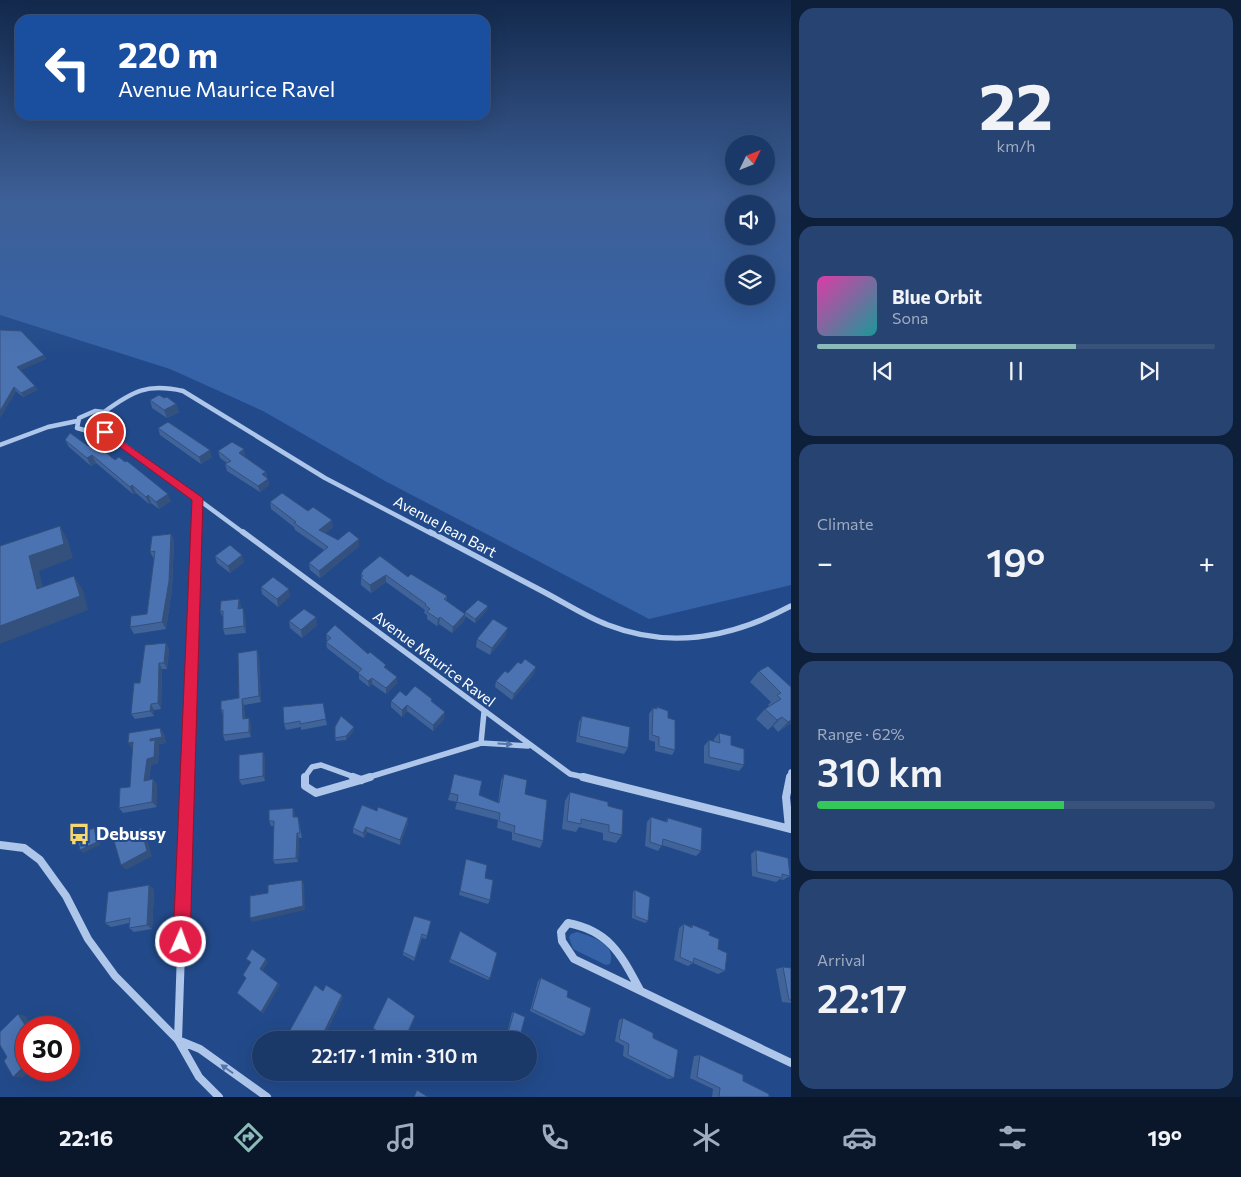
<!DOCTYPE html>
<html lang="en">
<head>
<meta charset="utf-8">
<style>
  body { margin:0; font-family:Commissioner,sans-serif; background:#274371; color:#f1f3f6; height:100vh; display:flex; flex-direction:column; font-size:19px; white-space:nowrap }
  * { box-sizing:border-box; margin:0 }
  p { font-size:16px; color:#9facc0 }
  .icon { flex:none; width:28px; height:28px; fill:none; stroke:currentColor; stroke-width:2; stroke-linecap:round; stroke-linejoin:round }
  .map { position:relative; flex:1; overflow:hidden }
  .side { display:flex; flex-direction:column; gap:8px; padding:8px; background:#0e1f39; width:450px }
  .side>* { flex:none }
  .top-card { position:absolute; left:15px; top:15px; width:475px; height:105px; border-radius:15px; box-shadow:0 5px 20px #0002,0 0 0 1px #38527c; background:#1a4fa0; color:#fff; overflow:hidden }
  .needle { width:32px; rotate:47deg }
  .controls { position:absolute; left:725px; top:135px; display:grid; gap:10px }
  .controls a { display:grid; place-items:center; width:50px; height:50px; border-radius:50%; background:#1a3868; box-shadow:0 5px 20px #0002,0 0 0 1px #38527c; font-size:25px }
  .speed { position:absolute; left:15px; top:1016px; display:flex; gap:10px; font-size:25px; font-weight:700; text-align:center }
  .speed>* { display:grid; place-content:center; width:65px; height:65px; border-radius:50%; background:#1a3868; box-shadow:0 5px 20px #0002,0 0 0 1px #38527c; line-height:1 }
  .speed .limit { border:8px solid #d22; background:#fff; color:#111 }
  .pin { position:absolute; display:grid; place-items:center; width:42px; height:42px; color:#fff; margin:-21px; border:2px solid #fff; border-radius:50%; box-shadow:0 1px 5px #0007 }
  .me { position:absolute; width:55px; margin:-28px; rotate:2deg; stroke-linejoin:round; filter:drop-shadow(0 0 4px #0008) }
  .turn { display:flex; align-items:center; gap:18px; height:105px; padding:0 20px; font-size:22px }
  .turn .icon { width:65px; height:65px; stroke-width:2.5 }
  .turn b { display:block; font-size:35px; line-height:42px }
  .big { font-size:38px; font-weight:600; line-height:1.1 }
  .side .tile { flex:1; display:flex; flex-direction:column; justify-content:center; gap:8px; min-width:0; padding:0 18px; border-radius:15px; background:#274371 }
  .side .dial { align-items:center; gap:0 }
  .dial b { font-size:65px; line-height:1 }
  .song { display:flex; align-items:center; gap:15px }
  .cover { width:60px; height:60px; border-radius:8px; background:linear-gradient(135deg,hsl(320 70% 55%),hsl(180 70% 35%)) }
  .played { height:5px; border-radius:2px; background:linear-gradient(90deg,#8bbbb9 65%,#38527c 65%) }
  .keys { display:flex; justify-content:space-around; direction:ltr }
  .heat { display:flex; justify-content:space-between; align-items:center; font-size:28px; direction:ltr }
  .charge { height:8px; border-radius:4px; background:linear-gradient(90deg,#34c759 62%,#38527c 0) }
  .trip { position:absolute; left:252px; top:1031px; width:285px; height:50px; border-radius:25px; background:#1a3868; box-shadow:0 5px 20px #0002,0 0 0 1px #38527c; font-weight:600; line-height:50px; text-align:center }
  .menu { display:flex; height:80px; justify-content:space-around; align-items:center; background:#0a162a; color:#9facc0 }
  .menu .icon { width:35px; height:35px }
  .menu .on { color:#8bbbb9 }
  .menu b { font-size:22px; color:#f1f3f6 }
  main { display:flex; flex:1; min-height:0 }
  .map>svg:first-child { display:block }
</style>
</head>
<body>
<main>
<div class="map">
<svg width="791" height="1097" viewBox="0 0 791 1097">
  <rect width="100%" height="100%" fill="#224a8a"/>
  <path fill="#3663a7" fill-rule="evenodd" d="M0 202H791V585L649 619 385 481 263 411 170 369 0 315ZM734 204H766V236H734ZM734 264H766V296H734Z
    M577 932C592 937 617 943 610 964L606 965 573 949 569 937 571 934Z"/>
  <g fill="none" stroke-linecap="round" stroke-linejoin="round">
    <path stroke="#aec6ea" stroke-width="4.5" d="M95 411 104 412 110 416 107 426 91 432 77 428 79 418Z
      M104 412C133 391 147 383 183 391L325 478 432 534
      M103 429 245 534
      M0 445 48 427 77 421
      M196 534 197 498"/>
    <path stroke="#aec6ea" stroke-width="5.5" d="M243 532 570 774 588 778
      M430 532C468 552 506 572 544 592 565 603 586 617 608 625 672 650 733 637 791 606
      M481 743 484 712
      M187 778 196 532
      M304 778 312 767 321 765 357 778
      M366 778 481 743 528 746
      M790 778 791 772"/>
    <path stroke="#aec6ea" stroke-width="8" d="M305 777V786L316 793 361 780
      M353 777 361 780
      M583 777 791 829
      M361 780 370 777
      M789 828 786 797 790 777
      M0 845 24 848 40 860 66 896 88 939 115 976 178 1040 199 1077 219 1097
      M640 990C621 955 610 931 568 923L561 932 562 941 574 959 791 1063
      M178 1040 187 777
      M178 1040 200 1049 267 1097"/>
  </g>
  <path fill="#406399" d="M0 330 46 359 20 370 35 386 37 390 23 397 16 391 1 416 0 417Z
    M164 398 176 404 179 412 167 418 152 408 150 400Z
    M158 428 212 457 201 464 160 435Z
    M65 440 88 446 115 460 171 501 159 509 151 503 149 504 136 493 133 494 96 463 91 466 69 447Z
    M218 451 245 456H244L266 472 269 485 260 492 227 471 225 464 227 463 220 458Z
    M270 502 308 511 333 527 325 533 338 540 359 546 320 578 310 570 309 563 324 550 295 530 294 527 271 509Z
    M171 534 174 541 172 589 166 629 134 634 130 627 147 614 154 559 150 552Z
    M215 556 244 562 230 573 217 563Z
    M363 570 408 577 447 596 446 601 465 614V612L487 610 475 623 465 616 464 621 452 633 439 624 437 626 427 619V615L424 613 425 610 386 582 371 593 361 585V574Z
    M261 587 290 596 278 607 262 594Z
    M239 599 241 606V609L245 615 246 633 225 635 223 629V618L220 611Z
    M289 621 317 625 302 638 290 628Z
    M326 634 368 654 397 677V683L386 694 372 684 369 687 359 679V673L327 648 326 642 327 641Z
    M506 635 490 655 476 647 477 639Z
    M166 643 169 649 167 669H162L161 709 154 710V716L135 719 131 714 140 683Z
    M257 650 259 657 261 702 244 705 245 719 251 724V737L225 741 223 735V716L221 710 239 698Z
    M521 664 534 674 512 700 495 687 496 681Z
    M759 671 791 687V723L778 732 773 726 768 730 756 719 765 709 769 706 768 705 771 702 750 682Z
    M406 696 432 702 444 719 433 731 407 711 402 717 391 707V701Z
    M323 703 327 725 301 730V727L286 730 284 724Z
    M657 707 668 718 675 750 672 755 655 751V742L649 740V714L653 708 656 709Z
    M582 716 628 748 624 754 576 742 579 722Z
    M160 728 164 734 166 743 158 744 159 746 158 763 151 765 149 780 153 779 157 785V807L123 813 119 808 130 787 133 749H132Z
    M354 731 346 740 336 741 335 738Z
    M719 733 744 765 739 771 704 763V746L709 740 714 742V739Z
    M265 757V781L242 785 239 780Z
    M504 774 525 794 543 841 540 848 512 840V832L497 828 498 820 455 809 457 802 448 800 450 793 479 795 498 803 501 781Z
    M570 792 608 806 622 835 616 843 603 840V833L579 827 576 832 562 829 565 801Z
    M377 811 408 823 400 845 367 832 364 838 353 833V828Z
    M295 813 294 817 299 822 302 838H299L298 862 275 864 273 860 274 826H271L269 821Z
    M651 817 665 822 668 818 701 851 696 856 662 845 658 851 645 846 647 822Z
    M756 850 790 876 783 880 780 879 776 882 752 876 751 854Z
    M466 859 485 878 490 900 488 904 459 895Z
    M149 885 154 890 152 929 134 932 129 928V923L111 927 105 923Z
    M635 890 648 921 645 923 632 918 633 892Z
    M684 924 690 927 693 925 709 935 718 949 725 971 718 974 693 963 688 966 674 960 679 928Z
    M430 925 426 939 422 938 414 961 403 955V952Z
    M460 931 490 978 488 980 449 962Z
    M783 967 791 968V1003L782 1002 776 969Z
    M541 978 567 997 585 1034 581 1036 530 1011 538 981Z
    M514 1012 519 1040H512L506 1037 512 1013Z
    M415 1016 405 1040H389L374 1030 373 1028Z
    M623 1018 674 1078 668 1079 623 1056 624 1046 615 1041 619 1020Z
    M700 1055 743 1081 769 1097H712L713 1089 690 1078 694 1056Z"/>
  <path fill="#34507d" d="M44 355 46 359 19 371 17 367Z
    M35 386 37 390 23 397 21 393Z
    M14 387 16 391 1 416 0 417V411Z
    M176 404 179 412 167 418 164 410Z
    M244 449 245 456 240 459 239 453Z
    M210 450 212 457 201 464 199 457Z
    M92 455 96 463 91 466 87 458Z
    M266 472 267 478 262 474Z
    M268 479 269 485 260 492 258 486Z
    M132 485 136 493 133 494 130 487Z
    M168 494 171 501 159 509 156 502Z
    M148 495 151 503 149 504 146 497Z
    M332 520 333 527 320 537 319 530Z
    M60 526 68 540 73 558 39 571 47 603 37 589 29 556Z
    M171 534 174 541 172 589 166 629 162 622Z
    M359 539V546L320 578 319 571Z
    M242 555 244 562 230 573 228 566Z
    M386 575V582L371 593 370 585Z
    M74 576 83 590 88 610 0 644V626Z
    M289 589 290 596 278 607 277 599Z
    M239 599 241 606V616L238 609Z
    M488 606 487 610 475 623V619Z
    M243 608 245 615 246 633 244 626Z
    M465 614 464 621 452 633 453 627Z
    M316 617 317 625 302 638 301 630Z
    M440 617 439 624 437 626 438 619Z
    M508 628 506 635 490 655 492 648Z
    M166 643 169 649 167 669 164 663Z
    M257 650 259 657 261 702 259 696Z
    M159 663 162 669 161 709 158 703Z
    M536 667 534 674 512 700 514 694Z
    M397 677V683L386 694V688Z
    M372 678V684L369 687 368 681Z
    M242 699 244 705 245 725 243 719Z
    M151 704 154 710V716L150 711Z
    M407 705V711L402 717V710Z
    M445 712 444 719 433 731V725Z
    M782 717 773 726 768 730 777 720Z
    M249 718 251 724V737L249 732Z
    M791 720V723L778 732 788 722Z
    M354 727V731L346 740V736Z
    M160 728 164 734 166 743 158 744 159 746 158 763 151 765 148 786 144 781 150 739Z
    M133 742 138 748 132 749 128 743Z
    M263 752 265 757V781L263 776Z
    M153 779 157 785V807L152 802Z
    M293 808 295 813 294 822 293 817Z
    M408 818V823L400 845V840Z
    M366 827 367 832 364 838 363 833Z
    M94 828 97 830 100 845 83 853 80 850Z
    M141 828 145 833 152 856 126 870 121 865Z
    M297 833 299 838 298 862 296 858Z
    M302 880 304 884 305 910 252 922 250 918Z
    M149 885 154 890 152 929 147 925Z
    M266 959 268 962 262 972 260 969Z
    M278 983 280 985 263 1014 261 1012Z
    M342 995 343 998 323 1040H320Z
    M18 1014 26 1016 33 1028H27Z
    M26 1064V1070H30L22 1078 13 1077Z"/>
  <path fill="#4b73b2" stroke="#34507d" d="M0 330 21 331 44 355 17 367 35 386 21 393 14 387 0 411Z
    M159 395 164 398 167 397 176 404 164 410 150 400Z
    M168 422 210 450 199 457 158 428Z
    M70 433 88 446 94 443 115 460 119 457 125 462 127 461 168 494 156 502 148 495 146 497 132 485 130 487 92 455 87 458 65 440Z
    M232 442 244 449 239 453 266 472 262 474 268 479 258 486 225 464 231 461 218 451Z
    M282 493 308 511 313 507 332 520 319 530 338 540 349 531 359 539 319 571 309 563 328 547 294 523 296 522 270 502Z
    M60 526 64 544 29 556 37 589 74 576 80 596 0 626V546Z
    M171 534 169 581 162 622 130 627 131 616 147 614 155 551 150 552 152 536Z
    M230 545 242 555 228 566 215 556Z
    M380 556 408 577 411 574 434 588 447 596 444 599 465 614 453 627 440 617 438 619 427 612 430 609 425 605 426 604 386 575 370 585 361 578 363 576 361 574 363 570Z
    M273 577 289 589 277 599 261 587Z
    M239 599 238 609 243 608 244 626 223 629V611H220L221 601Z
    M478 600 488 606 475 619 465 612Z
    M304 609 316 617 301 630 289 621Z
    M493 619 508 628 492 648 477 639Z
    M335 625 368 654 370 652 386 665 384 667 397 677 386 688 372 678 368 681 358 673 362 669 326 642 331 638 326 634Z
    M166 643 164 663H159L158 703 151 704 150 711 131 714 134 683H140L145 645Z
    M257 650 259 696 242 699 243 719 249 718V732L223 735V710H221V701L239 698 238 653Z
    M525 659 536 667 514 694 496 681 505 671 508 673 518 662 521 664Z
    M768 666 791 687V720L788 722 782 717 777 720 765 709 781 699 777 695 781 693 759 671Z
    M415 686 432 699 431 701 445 712 433 725 407 705 402 710 391 701 400 691 406 696Z
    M323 703 326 719 300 724V721L284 724 283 707Z
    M657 707 668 711V718L675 720V750L659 746V737L652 735 653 708 657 709Z
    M341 716 354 727 346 736 335 738V727Z
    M582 716 630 727 628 748 579 736Z
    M160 728 162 737 150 739V741L155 740 154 757 147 759 144 781 153 779 152 802 119 808 120 788 130 787 133 742 128 743 129 733Z
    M719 733 731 736V745L744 749V765L709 757V740L720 743Z
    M263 752V776L239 780V755Z
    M454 774 482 781 479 795 499 803 504 774 527 780 525 794 547 800 543 841 514 833 515 826 499 821 500 813 457 802 458 795 450 793Z
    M570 792 608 802V806L623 810 622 835 609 832V825L581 819V824L567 821Z
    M362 805 377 811 378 807 408 818 400 840 366 827 363 833 353 828Z
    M293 808V817H298L300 833H297L296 858 273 860 274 821H269V810Z
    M651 817 667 822 668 818 702 828 701 851 663 839 662 846 650 842Z
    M94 828 97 842 80 850 77 835Z
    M141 828 147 851 121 865 114 841Z
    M756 850 788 858 790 876 782 874V878L757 872Z
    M466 859 487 865 485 878 493 880 490 900 460 891Z
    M302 880 303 906 250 918V896L268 893V885Z
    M149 885 147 925 129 928 130 918 105 923 108 892Z
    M635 890 650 897 648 921 635 916Z
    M414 916 431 921 427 936 422 934 415 958 403 952Z
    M684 924 692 928 693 925 710 932 709 935 719 939 718 949 727 953 725 971 694 958 693 963 680 957Z
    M460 931 497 953 490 978 450 959Z
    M252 949 266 959 260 969 278 983 261 1012 237 993 246 978 243 975 251 962 246 959Z
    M783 967 791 968V1000H789Z
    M541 978 568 991 567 997 591 1008 585 1034 532 1009Z
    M315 985 323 991 326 985 342 995 320 1040H300L289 1032Z
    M388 997 415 1016 404 1040H391L373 1028Z
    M514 1012 525 1017 519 1040H515L507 1036Z
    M18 1014 27 1028 26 1064 13 1077 4 1061 7 1057 0 1045V1032Z
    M623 1018 653 1033V1038L678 1050 674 1078 628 1055 629 1044 619 1039Z
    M700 1055 743 1075V1081L769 1094V1097H719L720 1088 697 1077Z
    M417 1090 428 1097H414Z"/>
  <defs><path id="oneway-solid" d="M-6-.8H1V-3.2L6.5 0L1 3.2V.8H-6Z" transform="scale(1.25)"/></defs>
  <g fill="#5375ac">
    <use href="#oneway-solid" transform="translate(505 744) rotate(4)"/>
    <use href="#oneway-solid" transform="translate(227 1069) rotate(-145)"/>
  </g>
  <linearGradient id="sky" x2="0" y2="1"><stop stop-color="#13294c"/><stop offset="0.57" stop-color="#3e6098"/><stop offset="1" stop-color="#3e6098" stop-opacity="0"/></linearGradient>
  <rect width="791" height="355" fill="url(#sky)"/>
  <path fill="#e11d48" stroke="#92132f" d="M105 429 203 498 190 942 187 948 181 951 175 948 173 942 192 500 102 434 100 432Z"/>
  <defs>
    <g id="bus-bare" transform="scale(1.725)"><path d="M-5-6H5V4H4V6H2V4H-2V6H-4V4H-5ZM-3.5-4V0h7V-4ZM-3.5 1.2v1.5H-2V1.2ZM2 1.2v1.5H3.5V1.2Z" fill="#f6d671" stroke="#224a8a" stroke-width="2.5" paint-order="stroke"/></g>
  </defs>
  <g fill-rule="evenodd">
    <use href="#bus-bare" x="79" y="834"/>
  </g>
  <g text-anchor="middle" stroke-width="4" stroke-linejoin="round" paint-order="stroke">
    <g font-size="15" fill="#fff" stroke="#224a8a">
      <text transform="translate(445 527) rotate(28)" y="5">Avenue Jean Bart</text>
      <text transform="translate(434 659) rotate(37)" y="5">Avenue Maurice Ravel</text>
    </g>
    <g font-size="18" font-weight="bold" fill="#fff" stroke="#224a8a" text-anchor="start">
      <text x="96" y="840">Debussy</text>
    </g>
  </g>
</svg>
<div class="controls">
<a><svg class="needle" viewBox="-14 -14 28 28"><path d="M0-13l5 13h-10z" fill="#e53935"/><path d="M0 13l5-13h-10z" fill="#9facc0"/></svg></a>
<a><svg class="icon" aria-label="sound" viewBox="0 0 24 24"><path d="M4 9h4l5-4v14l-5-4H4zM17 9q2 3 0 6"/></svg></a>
<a><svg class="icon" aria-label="layers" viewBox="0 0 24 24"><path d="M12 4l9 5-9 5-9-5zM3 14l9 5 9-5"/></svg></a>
</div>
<div class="speed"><div class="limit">30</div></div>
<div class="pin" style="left:105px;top:432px;background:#d93025"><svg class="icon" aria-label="arrive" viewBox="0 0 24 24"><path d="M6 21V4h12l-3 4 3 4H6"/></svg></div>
<svg class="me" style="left:181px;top:942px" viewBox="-20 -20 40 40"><circle r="17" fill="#e11d48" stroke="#fff" stroke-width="3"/><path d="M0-11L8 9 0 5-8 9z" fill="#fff"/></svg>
<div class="trip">22:17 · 1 min · 310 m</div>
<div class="top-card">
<div class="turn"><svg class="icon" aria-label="left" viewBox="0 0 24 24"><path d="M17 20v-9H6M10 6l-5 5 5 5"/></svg><div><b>220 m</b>Avenue Maurice Ravel</div></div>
</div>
</div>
<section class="side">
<div class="tile dial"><b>22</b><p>km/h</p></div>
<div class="tile">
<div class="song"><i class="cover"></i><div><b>Blue Orbit</b><p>Sona</p></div></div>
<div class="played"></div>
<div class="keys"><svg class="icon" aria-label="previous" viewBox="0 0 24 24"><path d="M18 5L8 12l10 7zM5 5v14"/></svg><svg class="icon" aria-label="pause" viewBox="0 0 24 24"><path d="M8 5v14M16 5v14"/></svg><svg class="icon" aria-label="next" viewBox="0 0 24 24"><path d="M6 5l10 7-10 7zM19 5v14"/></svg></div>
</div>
<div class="tile"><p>Climate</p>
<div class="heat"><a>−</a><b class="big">19°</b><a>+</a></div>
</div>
<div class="tile"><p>Range · 62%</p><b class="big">310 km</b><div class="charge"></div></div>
<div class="tile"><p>Arrival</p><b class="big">22:17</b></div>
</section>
</main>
<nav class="menu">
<b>22:16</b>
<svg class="icon on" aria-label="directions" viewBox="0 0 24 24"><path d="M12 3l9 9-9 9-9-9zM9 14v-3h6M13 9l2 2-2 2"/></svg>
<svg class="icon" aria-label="music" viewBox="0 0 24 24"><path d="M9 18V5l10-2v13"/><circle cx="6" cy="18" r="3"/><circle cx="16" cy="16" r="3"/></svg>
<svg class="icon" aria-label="phone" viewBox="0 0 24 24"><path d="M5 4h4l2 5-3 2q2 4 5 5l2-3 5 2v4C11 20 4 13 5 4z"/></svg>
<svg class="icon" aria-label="climate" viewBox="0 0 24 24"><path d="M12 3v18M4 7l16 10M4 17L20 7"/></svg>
<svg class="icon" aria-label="car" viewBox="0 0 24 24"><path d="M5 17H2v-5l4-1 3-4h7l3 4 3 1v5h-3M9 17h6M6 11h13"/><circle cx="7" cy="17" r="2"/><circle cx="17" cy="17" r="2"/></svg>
<svg class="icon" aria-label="filters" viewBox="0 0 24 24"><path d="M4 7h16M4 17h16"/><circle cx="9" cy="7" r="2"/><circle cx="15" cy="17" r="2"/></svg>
<b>19°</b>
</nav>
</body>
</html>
